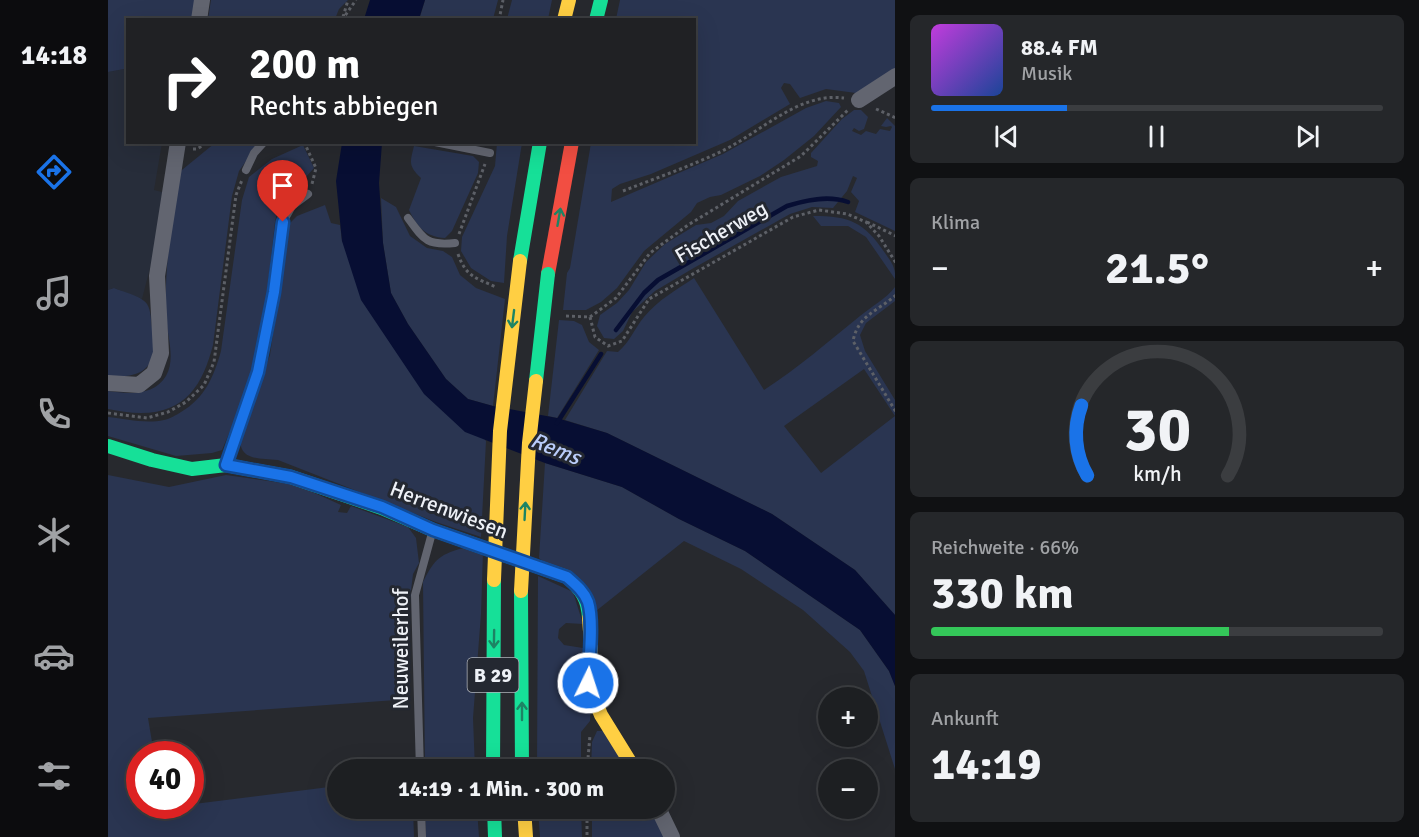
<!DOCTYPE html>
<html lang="de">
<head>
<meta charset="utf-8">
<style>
  body { margin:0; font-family:Signika,sans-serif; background:#25272a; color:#f1f3f6; height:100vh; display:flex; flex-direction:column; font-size:22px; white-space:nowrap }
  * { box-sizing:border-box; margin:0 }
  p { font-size:20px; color:#a0a2a5 }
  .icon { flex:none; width:33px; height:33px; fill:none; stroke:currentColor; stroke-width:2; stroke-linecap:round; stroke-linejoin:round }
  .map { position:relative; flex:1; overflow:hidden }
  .panel { display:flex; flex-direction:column; gap:15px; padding:15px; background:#101113; width:524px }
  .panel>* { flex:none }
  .banner { position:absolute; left:18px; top:18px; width:570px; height:126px; border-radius:0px; box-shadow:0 6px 24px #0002,0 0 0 2px #3b3d40; background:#202124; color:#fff; overflow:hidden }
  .buttons { position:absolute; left:710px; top:687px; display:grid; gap:12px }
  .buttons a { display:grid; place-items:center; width:60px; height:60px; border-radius:50%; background:#1d1f22; box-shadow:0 6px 24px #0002,0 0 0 2px #3b3d40; font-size:30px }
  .speed { position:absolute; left:18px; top:741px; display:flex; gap:12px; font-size:30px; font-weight:700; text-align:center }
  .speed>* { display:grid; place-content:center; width:78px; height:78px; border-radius:50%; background:#1d1f22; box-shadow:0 6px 24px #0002,0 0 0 2px #3b3d40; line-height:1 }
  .speed .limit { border:9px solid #d22; background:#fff; color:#111 }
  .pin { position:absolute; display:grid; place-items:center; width:51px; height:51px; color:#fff; margin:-62px -26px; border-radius:50% 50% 50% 0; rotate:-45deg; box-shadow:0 0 6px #0007 }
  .pin .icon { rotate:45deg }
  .me { position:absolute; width:66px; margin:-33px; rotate:4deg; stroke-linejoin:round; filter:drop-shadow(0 0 4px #0008) }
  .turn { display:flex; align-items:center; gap:21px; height:126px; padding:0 24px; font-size:27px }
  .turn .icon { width:78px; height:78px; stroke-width:2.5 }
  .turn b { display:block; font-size:42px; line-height:51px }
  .big { font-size:45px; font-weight:700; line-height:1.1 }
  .panel .tile { flex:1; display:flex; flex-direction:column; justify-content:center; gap:9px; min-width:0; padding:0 21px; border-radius:9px; background:#25272a }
  .panel .dial { align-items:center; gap:0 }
  .dial svg { height:156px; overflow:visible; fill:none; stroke:#3b3d40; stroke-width:7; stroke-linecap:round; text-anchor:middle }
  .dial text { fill:#f1f3f6; stroke:none }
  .song { display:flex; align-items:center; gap:18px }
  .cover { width:72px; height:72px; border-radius:9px; background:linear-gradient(135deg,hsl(290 70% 55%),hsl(220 70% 35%)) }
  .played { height:6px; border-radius:3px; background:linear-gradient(90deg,#1a73e8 30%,#3b3d40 30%) }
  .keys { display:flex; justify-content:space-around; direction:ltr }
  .heat { display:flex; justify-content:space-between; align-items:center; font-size:33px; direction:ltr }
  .charge { height:9px; border-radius:4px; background:linear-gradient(90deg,#34c759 66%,#3b3d40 0) }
  .trip { position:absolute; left:219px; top:759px; width:348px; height:60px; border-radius:30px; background:#1d1f22; box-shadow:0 6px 24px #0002,0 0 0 2px #3b3d40; font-weight:700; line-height:60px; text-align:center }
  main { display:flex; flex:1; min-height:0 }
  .tab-bar { display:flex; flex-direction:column; width:108px; justify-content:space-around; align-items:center; background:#0c0c0e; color:#a0a2a5 }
  .tab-bar .icon { width:42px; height:42px }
  .tab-bar .active { color:#1a73e8 }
  .tab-bar b { font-size:27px; color:#f1f3f6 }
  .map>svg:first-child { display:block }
</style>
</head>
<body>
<main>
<nav class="tab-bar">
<b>14:18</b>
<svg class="icon active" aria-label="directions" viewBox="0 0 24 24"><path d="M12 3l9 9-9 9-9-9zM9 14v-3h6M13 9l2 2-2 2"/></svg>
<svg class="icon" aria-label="music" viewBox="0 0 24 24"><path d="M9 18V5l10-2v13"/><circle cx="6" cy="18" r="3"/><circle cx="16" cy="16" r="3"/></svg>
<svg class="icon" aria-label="phone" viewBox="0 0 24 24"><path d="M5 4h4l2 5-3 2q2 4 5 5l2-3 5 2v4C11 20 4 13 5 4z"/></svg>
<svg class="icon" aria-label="climate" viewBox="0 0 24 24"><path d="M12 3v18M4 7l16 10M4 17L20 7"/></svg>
<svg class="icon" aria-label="car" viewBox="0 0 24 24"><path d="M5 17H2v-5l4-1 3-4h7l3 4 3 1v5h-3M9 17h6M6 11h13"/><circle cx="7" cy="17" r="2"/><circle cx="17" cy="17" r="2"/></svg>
<svg class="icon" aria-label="filters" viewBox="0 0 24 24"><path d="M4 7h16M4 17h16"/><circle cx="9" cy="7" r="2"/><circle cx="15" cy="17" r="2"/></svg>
</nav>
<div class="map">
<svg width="788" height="837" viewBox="0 0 788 837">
  <rect width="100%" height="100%" fill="#27292e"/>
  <path fill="#272d3a" d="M19 61 20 142 54 143 46 190 58 193 47 249 34 299 6 288 0 290V72L16 69Z"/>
  <path fill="#2a3551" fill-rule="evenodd" d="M0 0H90L86 19 20 20 19 61 16 69 0 72Z
    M103 0H240L231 9 227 19H100Z
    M317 0H390L385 19 311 20Z
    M404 0H444L440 19H399Z
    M512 0H787V70L748 93 718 89 692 98 682 84 676 83 673 88 682 104 622 140 543 174 512 184 504 189 503 202 615 154 698 108 718 101 731 103 733 107 706 136 676 160 652 176 613 195 602 197 589 203 583 212 536 251 509 288 493 302 478 310H455L459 273 462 268 483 143 586 142V20L508 19Z
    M746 110H753L760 117 756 129 751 131 746 128 744 131 753 135 758 131 768 134 772 129 782 131 784 127 783 126 778 127 773 126 779 118 787 126V231L747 212 751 201 743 192 749 178 745 176 739 191 725 208 704 207 682 214 584 269 547 291 524 312 515 331 506 339 496 338 489 326 492 315 509 303 521 290 538 262 557 244 588 225 603 223 616 216 630 201 673 177 709 166 710 161 703 157V153L734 119Z
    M107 143H151L131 171 124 196 105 345C95 384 78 413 33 413 22 413 11 411 0 409V391C21 394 46 396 58 376 68 359 59 335 58 317 56 269 64 221 69 174Z
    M389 143H414L399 236 396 283 383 281 363 268 353 251 354 237 387 166Z
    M195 145 206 168 197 178 182 186 172 199 167 222 154 338 144 379 114 450 104 453 68 456 0 436V417C18 419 38 424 56 420 62 419 68 415 73 412 97 398 106 376 113 351L134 200 141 177 164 159Z
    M306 146 365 156 371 162 370 173 344 231 337 238C318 237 309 227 301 210L313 178C300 166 302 162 306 146Z
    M273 198 288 207 302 236 319 248 335 251 344 257 352 275 368 288 397 299 385 406 360 399 338 379 300 324 283 293 275 243Z
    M217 205 223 223 232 225 234 241 378 441 373 537 328 522 170 460C148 458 128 461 133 432L162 355 181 224 189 216Z
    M705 216C742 216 756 222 777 253 783 262 788 267 787 279L758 237 740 226H713Z
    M586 278 656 390C690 368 721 341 752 316 764 306 778 299 787 287V301L758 323 752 335 757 351 787 400V615L747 570 664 514 499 433 457 420 499 351 510 352C522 342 526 329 536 317 550 300 568 290 586 278ZM756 369 787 416 713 473 676 426Z
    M6 288C15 292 34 296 39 304 43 310 43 321 44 327 51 365 38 379 0 376V290Z
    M451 320 466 321 474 325 481 342 491 350 449 418 440 416Z
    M437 463 514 487 571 519 637 551 752 630 781 671 787 686V769L756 671 742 652 695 610 633 569 576 541 488 611 431 558Z
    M0 475 61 487 118 475 189 485 233 505 230 512 239 513 243 506 300 527 308 538 311 563 305 574 301 607 302 699 40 718 46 754H32V806H82L83 801 86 804 229 786 230 808 305 809 306 837H0Z
    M359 547 375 551 373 614 365 718 367 769H317L315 582C327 558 332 554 359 547Z
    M430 576 465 592 475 624 458 623 451 629 450 638 456 645 475 648 483 708 482 721 473 732V769L429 770Z
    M489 731H497L523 769 483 770 484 742Z
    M317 809H369L371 837H318Z
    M430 809H473L474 837H432Z
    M484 809H545L559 837H484Z"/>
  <path fill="#070e33" d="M262 0H317L311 19H256Z
    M234 143H274L271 183 275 243 283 293 300 324 338 379 360 399 385 406 449 418 499 433 664 514 747 570 787 615V686L781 671 752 630 637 551 571 519 514 487 437 463 357 432 316 394 253 300 234 241 228 181Z"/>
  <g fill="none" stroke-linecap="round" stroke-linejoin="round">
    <path stroke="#070e33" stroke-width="4.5" d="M508 330 536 293 550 280 679 206C698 200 720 195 740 202
      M449 423 493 354"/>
    <path stroke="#5d6067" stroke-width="3" stroke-dasharray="3 3" stroke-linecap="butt" d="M235 17 240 0
      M234 20 248 0
      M391 20 395 0
      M768 109 788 118
      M196 142 208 168 204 184
      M85 149H89L100 142
      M515 191C548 178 583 166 614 151 653 132 691 92 736 98
      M759 222 788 236
      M351 234 377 164
      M350 254C358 277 368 278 388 287
      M788 295C770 311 750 315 745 341L788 412
      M458 316 482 317 508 298 542 253 580 225 693 156 741 109
      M482 317 487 337 500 346 514 341 541 299 685 217 711 210 739 214 758 222 771 236 788 263
      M0 413 39 418 60 412 78 402 96 385 106 362 128 195 134 180
      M479 770 482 735
      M479 808V837"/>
    <path stroke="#626570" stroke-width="8" d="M327 142 382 153
      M138 170 146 153 156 142
      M300 218C316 240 319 246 347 243
      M118 464 150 372 166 292 175 222 184 206 200 194
      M312 770 307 595 324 533
      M313 808 314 837"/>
    <path stroke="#626570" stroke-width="16" d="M91 20 94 0
      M751 100 788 76
      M0 383 31 385 46 373 53 353 49 276 70 142
      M550 808 564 837"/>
    <path stroke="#16e098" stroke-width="14" d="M488 20 493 0
      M412 261 432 142
      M0 446 44 460 84 469 118 465 183 477 274 508 325 530 459 577C474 590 480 599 481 618
      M413 591 414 770
      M385 770 386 580
      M386 808 387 837"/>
    <path stroke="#ffcf43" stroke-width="14" d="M456 20 461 0
      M481 618 483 645 480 683 493 715 527 770
      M416 808 418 837"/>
    <path stroke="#f24e42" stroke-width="14" d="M440 274 464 142"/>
    <path stroke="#16e098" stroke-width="14" d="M428 381 440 274"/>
    <path stroke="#ffcf43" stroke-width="14" d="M386 580 392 431 412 261
      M413 591 421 443 428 381"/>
  </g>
  <defs><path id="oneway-shaft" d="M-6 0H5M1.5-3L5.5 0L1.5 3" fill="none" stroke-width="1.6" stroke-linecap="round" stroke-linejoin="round" transform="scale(1.5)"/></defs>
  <g stroke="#1d8464">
    <use href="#oneway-shaft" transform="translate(451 217) rotate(-80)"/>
    <use href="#oneway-shaft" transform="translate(405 319) rotate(97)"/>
    <use href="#oneway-shaft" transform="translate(417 511) rotate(-87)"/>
    <use href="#oneway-shaft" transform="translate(386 639) rotate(91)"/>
    <use href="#oneway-shaft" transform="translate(414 711) rotate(-90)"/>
  </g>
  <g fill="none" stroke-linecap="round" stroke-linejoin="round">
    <g stroke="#114b97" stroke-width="15">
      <path id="route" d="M175 222 166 292 150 372 118 465 183 477 274 507 325 530 459 577C467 584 476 591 480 602 486 621 481 663 480 683"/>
    </g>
    <use href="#route" stroke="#1a73e8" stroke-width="10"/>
  </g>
  <g text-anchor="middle" stroke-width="6" stroke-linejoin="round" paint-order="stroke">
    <rect fill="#242831" stroke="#b1b5bc" stroke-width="1.5" x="359.5" y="658" width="51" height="34" rx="4.5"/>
    <g font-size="20" font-weight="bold" fill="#eef1f7">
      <text x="385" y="682">B 29</text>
    </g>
    <g font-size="21" fill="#eef1f7" stroke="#242831">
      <text transform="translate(613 232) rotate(-30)" y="7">Fischerweg</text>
      <text transform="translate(341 510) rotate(21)" y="7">Herrenwiesen</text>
      <text transform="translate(293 649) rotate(-90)" y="7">Neuweilerhof</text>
    </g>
    <g font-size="22" font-style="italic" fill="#bacdfa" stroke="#242831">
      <text transform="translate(448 448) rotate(22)" y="8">Rems</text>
    </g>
  </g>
</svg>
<div class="buttons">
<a>+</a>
<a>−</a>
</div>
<div class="speed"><div class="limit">40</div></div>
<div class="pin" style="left:175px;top:222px;background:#d93025"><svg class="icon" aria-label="arrive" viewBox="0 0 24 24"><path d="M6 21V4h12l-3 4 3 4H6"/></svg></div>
<svg class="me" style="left:480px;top:683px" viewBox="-20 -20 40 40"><circle r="17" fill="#1a73e8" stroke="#fff" stroke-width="3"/><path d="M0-11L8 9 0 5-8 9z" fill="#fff"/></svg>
<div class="trip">14:19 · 1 Min. · 300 m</div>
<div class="banner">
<div class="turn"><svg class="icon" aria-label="right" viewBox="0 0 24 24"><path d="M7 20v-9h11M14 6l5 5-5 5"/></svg><div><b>200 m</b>Rechts abbiegen</div></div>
</div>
</div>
<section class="panel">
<div class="tile">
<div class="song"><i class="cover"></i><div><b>88.4 FM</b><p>Musik</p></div></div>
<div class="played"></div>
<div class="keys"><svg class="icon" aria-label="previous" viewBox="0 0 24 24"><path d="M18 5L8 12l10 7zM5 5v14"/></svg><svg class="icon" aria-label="pause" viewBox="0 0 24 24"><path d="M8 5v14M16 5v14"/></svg><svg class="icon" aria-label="next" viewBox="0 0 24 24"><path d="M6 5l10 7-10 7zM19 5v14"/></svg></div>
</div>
<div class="tile"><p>Klima</p>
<div class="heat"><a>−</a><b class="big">21.5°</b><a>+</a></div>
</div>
<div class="tile dial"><svg viewBox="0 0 100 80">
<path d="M14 69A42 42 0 1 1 86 69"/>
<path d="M14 69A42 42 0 0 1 11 33" stroke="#1a73e8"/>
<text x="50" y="56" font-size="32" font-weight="700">30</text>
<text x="50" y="72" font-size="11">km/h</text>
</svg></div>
<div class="tile"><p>Reichweite · 66%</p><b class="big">330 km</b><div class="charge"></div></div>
<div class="tile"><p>Ankunft</p><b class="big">14:19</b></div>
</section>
</main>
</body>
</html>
